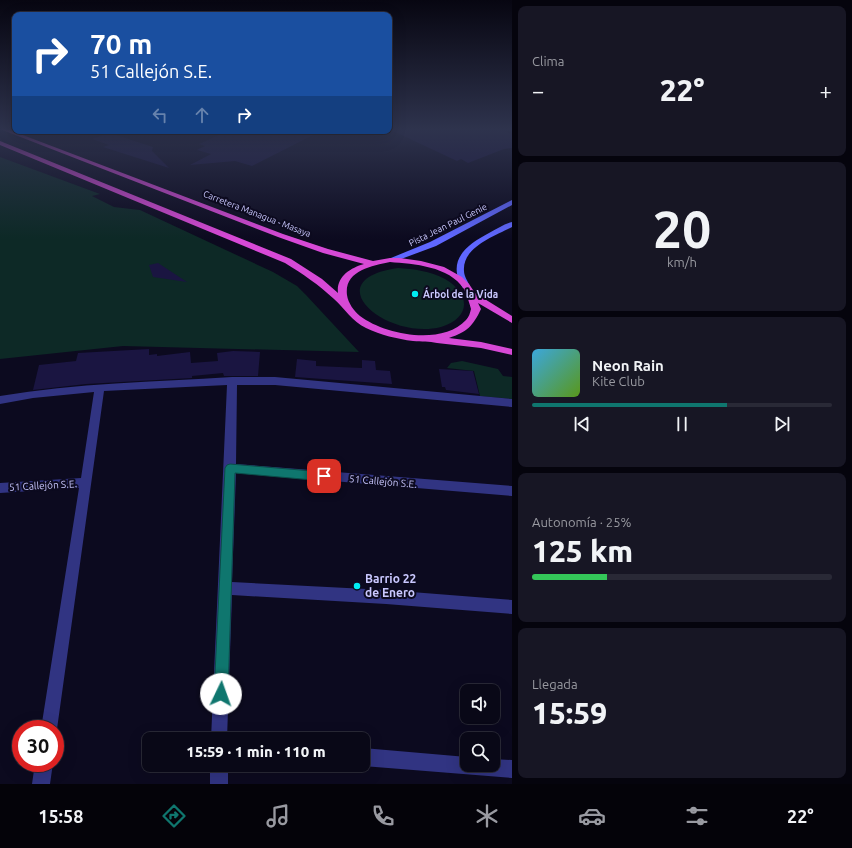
<!DOCTYPE html>
<html lang="es">
<head>
<meta charset="utf-8">
<style>
  body { margin:0; font-family:Ubuntu,sans-serif; background:#171624; color:#f1f3f6; height:100vh; display:flex; flex-direction:column; font-size:15px; white-space:nowrap }
  * { box-sizing:border-box; margin:0 }
  p { font-size:13px; color:#999aa1 }
  .icon { flex:none; width:22px; height:22px; fill:none; stroke:currentColor; stroke-width:2; stroke-linecap:round; stroke-linejoin:round }
  .map { position:relative; flex:1; overflow:hidden }
  .panel { display:flex; flex-direction:column; gap:6px; padding:6px; background:#05040d; width:340px }
  .panel>* { flex:none }
  .guide { position:absolute; left:12px; top:12px; width:380px; height:122px; border-radius:8px; box-shadow:0 4px 16px #0002,0 0 0 1px #292936; background:#1a4fa0; color:#fff; overflow:hidden }
  .tools { position:absolute; left:460px; top:684px; display:grid; gap:8px }
  .tools a { display:grid; place-items:center; width:40px; height:40px; border-radius:8px; background:#090817; box-shadow:0 4px 16px #0002,0 0 0 1px #292936; font-size:20px }
  .speed { position:absolute; left:12px; top:720px; display:flex; gap:8px; font-size:20px; font-weight:700; text-align:center }
  .speed>* { display:grid; place-content:center; width:52px; height:52px; border-radius:50%; background:#090817; box-shadow:0 4px 16px #0002,0 0 0 1px #292936; line-height:1 }
  .speed .limit { border:6px solid #d22; background:#fff; color:#111 }
  .pin { position:absolute; display:grid; place-items:center; width:34px; height:34px; color:#fff; margin:-17px; border-radius:8px; box-shadow:0 2px 6px #0006 }
  .me { position:absolute; width:44px; margin:-22px; rotate:3deg; stroke-linejoin:round; filter:drop-shadow(0 0 3px #0008) }
  .turn { display:flex; align-items:center; gap:14px; height:84px; padding:0 12px; font-size:18px }
  .turn .icon { width:52px; height:52px; stroke-width:2.5 }
  .turn b { display:block; font-size:28px; line-height:34px }
  .lanes { display:flex; align-items:center; height:38px; padding:0 12px; background:#0003; justify-content:center; gap:20px; direction:ltr }
  .lanes .off { opacity:.35 }
  .big { font-size:30px; font-weight:800; line-height:1.1 }
  .panel .tile { flex:1; display:flex; flex-direction:column; justify-content:center; gap:6px; min-width:0; padding:0 14px; border-radius:8px; background:#171624 }
  .panel .dial { align-items:center; gap:0 }
  .dial b { font-size:52px; line-height:1 }
  .song { display:flex; align-items:center; gap:12px }
  .cover { width:48px; height:48px; border-radius:6px; background:linear-gradient(135deg,hsl(200 70% 55%),hsl(90 70% 35%)) }
  .played { height:4px; border-radius:2px; background:linear-gradient(90deg,#0f766e 65%,#292936 65%) }
  .keys { display:flex; justify-content:space-around; direction:ltr }
  .heat { display:flex; justify-content:space-between; align-items:center; font-size:22px; direction:ltr }
  .charge { height:6px; border-radius:3px; background:linear-gradient(90deg,#34c759 25%,#292936 0) }
  .trip { position:absolute; left:142px; top:732px; width:228px; height:40px; border-radius:8px; background:#090817; box-shadow:0 4px 16px #0002,0 0 0 1px #292936; font-weight:800; line-height:40px; text-align:center }
  .menu { display:flex; height:64px; justify-content:space-around; align-items:center; background:#040309; color:#999aa1 }
  .menu .icon { width:28px; height:28px }
  .menu .active { color:#0f766e }
  .menu b { font-size:18px; color:#f1f3f6 }
  main { display:flex; flex:1; min-height:0 }
  .map>svg:first-child { display:block }
</style>
</head>
<body>
<main>
<div class="map">
<svg width="512" height="784" viewBox="0 0 512 784">
  <rect width="100%" height="100%" fill="#0c0a1f"/>
  <path fill="#0d2926" d="M0 157 100 194 92 196 114 207 140 210 273 272 297 286 306 295 359 352 123 346 0 359Z
    M398 268C414 269 430 271 445 279 471 294 471 318 441 327 387 341 314 280 398 268Z
    M462 361 498 369 503 376 512 377V399L480 396 474 371 447 368 451 363Z"/>
  <path fill="#1a1541" d="M397 129H502L512 135V148L504 149 468 163 461 159 457 161 393 131H401Z
    M228 131H321L252 166 235 161 190 165 211 154 197 150 205 146 199 144Z
    M110 133 153 147 152 151 169 168 103 147 109 145 92 139Z
    M158 263 187 282 153 277 149 265Z
    M149 349V355L157 354V356L190 352 191 363 218 361 217 353 233 351 260 352 258 376H224L223 373 192 376V378L86 384 33 390 39 365 76 361 78 353Z
    M297 359 316 361V366L362 368V360L375 361 376 370 390 371 392 384 295 377Z
    M439 369 473 371 479 394 446 390 445 387H442Z"/>
  <g fill="none" stroke-linecap="round" stroke-linejoin="round">
    <path fill="#313482" fill-rule="evenodd" d="M232 377H275L512 399V407L275 385H237L236 464 512 486V496L236 473 232 582 386 590 512 600V614L386 604 232 595 227 739H211L227 385 104 391 57 729 55 734V729H41L79 488 0 493V483L81 478 94 392 33 398 0 404V396C76 383 155 382 232 377Z
      M363 748 467 757V765H493V759L512 760V778L363 766 362 765H363Z
      M35 763H53L50 784H32Z
      M210 765H228V784H210Z"/>
    <path fill="#5f67ff" fill-rule="evenodd" d="M512 200V205L436 246 393 262H387L386 260 430 242Z
      M512 222V227C495 236 462 247 464 271 464 276 468 282 470 286L466 288H463C446 261 466 245 489 233 497 229 504 224 512 222Z"/>
    <path fill="#d749d6" fill-rule="evenodd" d="M0 129H7L283 234 328 249 373 261 390 258H400L421 261 444 267 462 277 469 284 475 293 512 316V323L478 303 481 309C473 326 467 332 449 338L481 342 512 349V355L481 348 437 343C429 341 422 342 413 341 397 339 381 335 366 328 352 321 345 309 334 299 319 285 303 274 285 263L0 145V141L291 259 322 279 338 293C336 277 350 268 364 264L323 253 278 237ZM390 262C414 264 449 266 464 289 467 295 469 302 471 309 470 313 469 317 466 320 442 346 385 335 360 316 354 311 348 303 347 295 344 271 371 266 390 262Z"/>
  </g>
  <linearGradient id="sky" x2="0" y2="1"><stop stop-color="#070611"/><stop offset="0.54" stop-color="#2e334d"/><stop offset="1" stop-color="#2e334d" stop-opacity="0"/></linearGradient>
  <rect width="512" height="239" fill="url(#sky)"/>
  <path fill="#0f766e" stroke="#0a4d48" d="M230 464 324 472 328 473 329 476 328 479 324 481 235 473 228 694 226 699 221 701 216 699 214 694 225 468 227 465Z"/>
  <g fill="#00edf3" stroke="#0c0a1f" stroke-width="1.5">
    <circle cx="415" cy="294" r="4"/>
    <circle cx="357" cy="586" r="4"/>
  </g>
  <g text-anchor="middle" stroke-width="4" stroke-linejoin="round" paint-order="stroke">
    <g font-size="9" fill="#cac8ff" stroke="#0c0a1f">
      <text transform="translate(257 214) rotate(21)" y="3">Carretera Managua - Masaya</text>
      <text transform="translate(448 225) rotate(-26)" y="3">Pista Jean Paul Genie</text>
    </g>
    <g font-size="10" font-weight="bold" fill="#cac8ff" stroke="#0c0a1f" text-anchor="start">
      <text x="423" y="298">Árbol de la Vida</text>
    </g>
    <g font-size="10" fill="#cac8ff" stroke="#0c0a1f">
      <text transform="translate(383 481) rotate(5)" y="4">51 Callejón S.E.</text>
      <text transform="translate(43 485) rotate(-3)" y="4">51 Callejón S.E.</text>
    </g>
    <g font-size="12" font-weight="bold" fill="#cac8ff" stroke="#0c0a1f" text-anchor="start">
      <text x="365" y="583">Barrio 22<tspan x="365" dy="14">de Enero</tspan></text>
    </g>
  </g>
</svg>
<div class="tools">
<a><svg class="icon" aria-label="sound" viewBox="0 0 24 24"><path d="M4 9h4l5-4v14l-5-4H4zM17 9q2 3 0 6"/></svg></a>
<a><svg class="icon" aria-label="search" viewBox="0 0 24 24"><circle cx="10" cy="10" r="6"/><path d="M15 15l6 6"/></svg></a>
</div>
<div class="speed"><div class="limit">30</div></div>
<div class="pin" style="left:324px;top:476px;background:#d93025"><svg class="icon" aria-label="arrive" viewBox="0 0 24 24"><path d="M6 21V4h12l-3 4 3 4H6"/></svg></div>
<svg class="me" style="left:221px;top:694px" viewBox="-20 -20 40 40"><circle r="19" fill="#fff"/><path d="M0-13L10 11 0 6-10 11z" fill="#0f766e"/></svg>
<div class="trip">15:59 · 1 min · 110 m</div>
<div class="guide">
<div class="turn"><svg class="icon" aria-label="right" viewBox="0 0 24 24"><path d="M7 20v-9h11M14 6l5 5-5 5"/></svg><div><b>70 m</b>51 Callejón S.E.</div></div>
<div class="lanes"><svg class="icon off" aria-label="left" viewBox="0 0 24 24"><path d="M17 20v-9H6M10 6l-5 5 5 5"/></svg><svg class="icon off" aria-label="ahead" viewBox="0 0 24 24"><path d="M12 20V5M6 11l6-6 6 6"/></svg><svg class="icon" aria-label="right" viewBox="0 0 24 24"><path d="M7 20v-9h11M14 6l5 5-5 5"/></svg></div>
</div>
</div>
<section class="panel">
<div class="tile"><p>Clima</p>
<div class="heat"><a>−</a><b class="big">22°</b><a>+</a></div>
</div>
<div class="tile dial"><b>20</b><p>km/h</p></div>
<div class="tile">
<div class="song"><i class="cover"></i><div><b>Neon Rain</b><p>Kite Club</p></div></div>
<div class="played"></div>
<div class="keys"><svg class="icon" aria-label="previous" viewBox="0 0 24 24"><path d="M18 5L8 12l10 7zM5 5v14"/></svg><svg class="icon" aria-label="pause" viewBox="0 0 24 24"><path d="M8 5v14M16 5v14"/></svg><svg class="icon" aria-label="next" viewBox="0 0 24 24"><path d="M6 5l10 7-10 7zM19 5v14"/></svg></div>
</div>
<div class="tile"><p>Autonomía · 25%</p><b class="big">125 km</b><div class="charge"></div></div>
<div class="tile"><p>Llegada</p><b class="big">15:59</b></div>
</section>
</main>
<nav class="menu">
<b>15:58</b>
<svg class="icon active" aria-label="directions" viewBox="0 0 24 24"><path d="M12 3l9 9-9 9-9-9zM9 14v-3h6M13 9l2 2-2 2"/></svg>
<svg class="icon" aria-label="music" viewBox="0 0 24 24"><path d="M9 18V5l10-2v13"/><circle cx="6" cy="18" r="3"/><circle cx="16" cy="16" r="3"/></svg>
<svg class="icon" aria-label="phone" viewBox="0 0 24 24"><path d="M5 4h4l2 5-3 2q2 4 5 5l2-3 5 2v4C11 20 4 13 5 4z"/></svg>
<svg class="icon" aria-label="climate" viewBox="0 0 24 24"><path d="M12 3v18M4 7l16 10M4 17L20 7"/></svg>
<svg class="icon" aria-label="car" viewBox="0 0 24 24"><path d="M5 17H2v-5l4-1 3-4h7l3 4 3 1v5h-3M9 17h6M6 11h13"/><circle cx="7" cy="17" r="2"/><circle cx="17" cy="17" r="2"/></svg>
<svg class="icon" aria-label="filters" viewBox="0 0 24 24"><path d="M4 7h16M4 17h16"/><circle cx="9" cy="7" r="2"/><circle cx="15" cy="17" r="2"/></svg>
<b>22°</b>
</nav>
</body>
</html>
